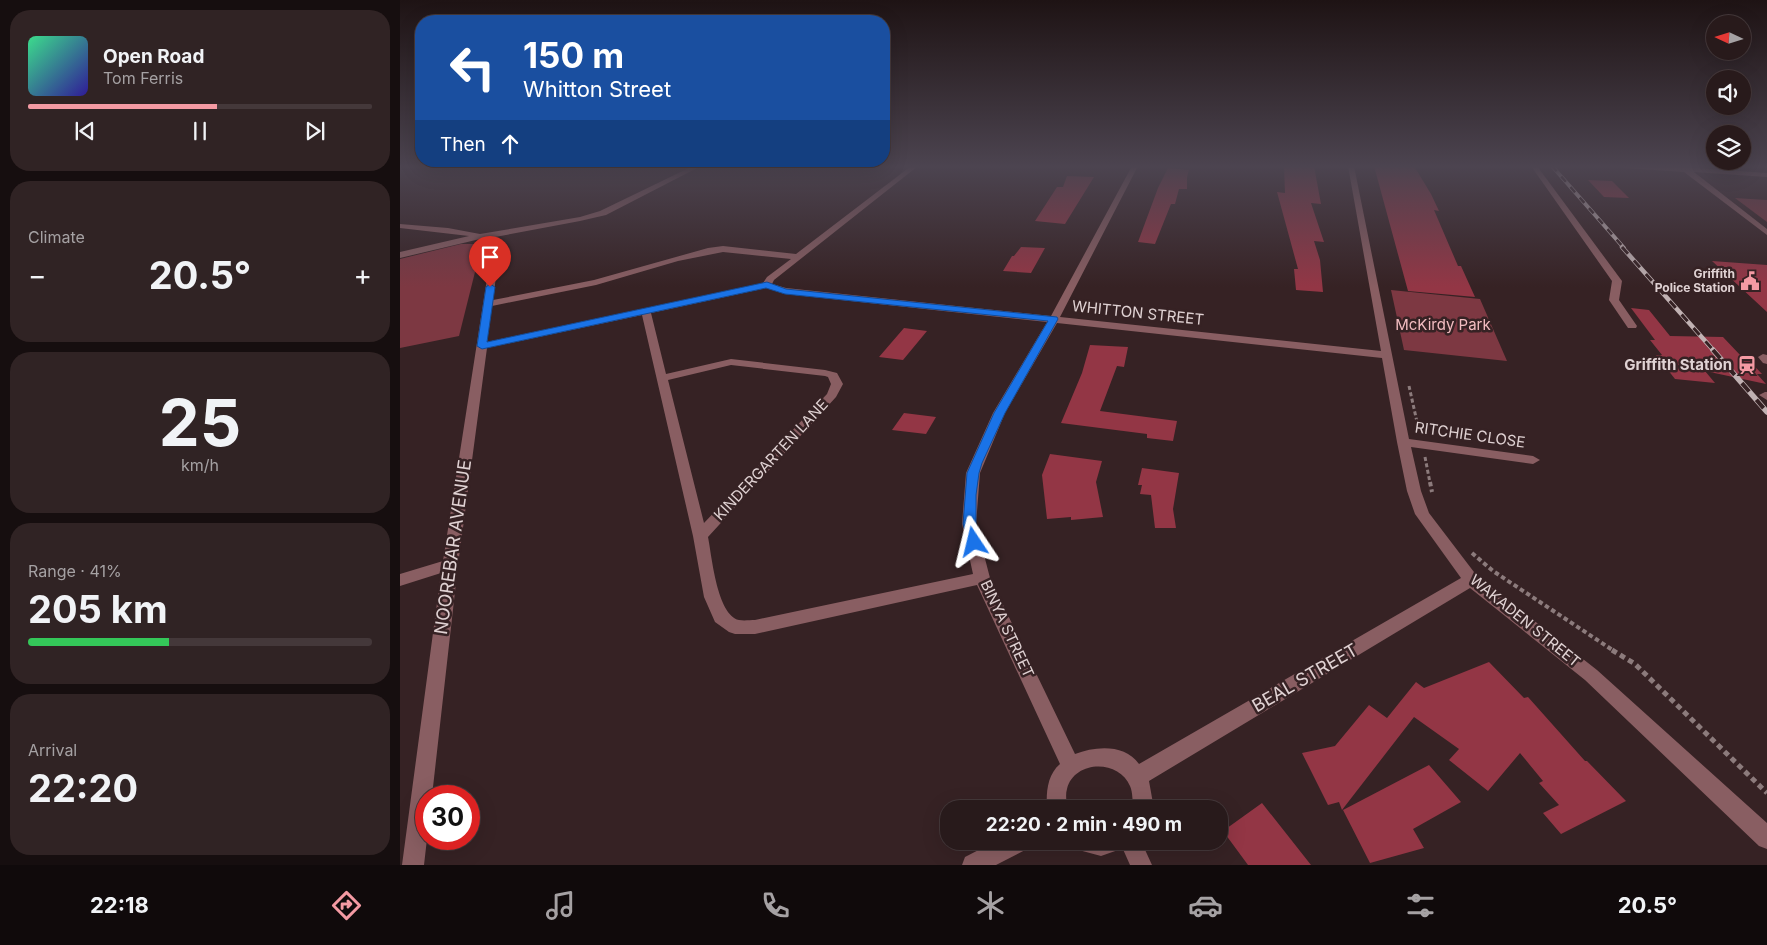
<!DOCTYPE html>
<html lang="en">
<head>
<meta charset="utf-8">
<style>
  body { margin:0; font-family:Inter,sans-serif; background:#302324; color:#f1f3f6; height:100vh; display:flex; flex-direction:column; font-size:19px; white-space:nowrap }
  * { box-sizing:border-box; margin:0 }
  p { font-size:16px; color:#a5a1a3 }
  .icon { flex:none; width:28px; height:28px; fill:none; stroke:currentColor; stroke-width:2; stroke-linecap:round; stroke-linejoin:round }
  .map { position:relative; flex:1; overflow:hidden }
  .sheet { display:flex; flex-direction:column; gap:10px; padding:10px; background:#160e0f; width:400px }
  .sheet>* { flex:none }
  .top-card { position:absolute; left:15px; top:15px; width:475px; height:152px; border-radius:20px; box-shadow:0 5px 20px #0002,0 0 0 1px #44383a; background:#1a4fa0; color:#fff; overflow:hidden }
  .needle { width:32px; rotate:274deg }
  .buttons { position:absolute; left:1306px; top:15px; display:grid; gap:10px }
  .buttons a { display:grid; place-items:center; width:45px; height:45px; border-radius:50%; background:#281a1b; box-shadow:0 5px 20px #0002,0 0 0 1px #44383a; font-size:25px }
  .speed { position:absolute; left:15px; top:785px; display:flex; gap:10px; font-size:25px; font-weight:700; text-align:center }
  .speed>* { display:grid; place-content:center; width:65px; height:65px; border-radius:50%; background:#281a1b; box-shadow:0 5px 20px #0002,0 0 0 1px #44383a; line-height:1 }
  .speed .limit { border:8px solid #d22; background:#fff; color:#111 }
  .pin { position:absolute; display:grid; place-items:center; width:42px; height:42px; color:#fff; margin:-51px -21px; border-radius:50% 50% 50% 0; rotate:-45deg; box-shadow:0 0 5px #0007 }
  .pin .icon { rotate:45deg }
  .me { position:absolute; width:55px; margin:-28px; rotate:350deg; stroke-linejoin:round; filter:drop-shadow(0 0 4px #0008) }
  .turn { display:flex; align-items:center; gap:18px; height:105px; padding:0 25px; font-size:22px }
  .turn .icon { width:65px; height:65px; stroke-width:2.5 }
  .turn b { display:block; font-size:35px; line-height:42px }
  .then { display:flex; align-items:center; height:48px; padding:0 25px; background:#0003; gap:10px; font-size:19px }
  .big { font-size:38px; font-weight:700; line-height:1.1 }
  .sheet .card { flex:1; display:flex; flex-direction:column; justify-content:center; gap:8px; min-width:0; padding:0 18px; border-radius:20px; background:#302324 }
  .sheet .dial { align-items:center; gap:0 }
  .dial b { font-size:65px; line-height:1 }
  .song { display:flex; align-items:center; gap:15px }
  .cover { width:60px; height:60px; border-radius:8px; background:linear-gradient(135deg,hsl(150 70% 55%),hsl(250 70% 35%)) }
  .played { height:5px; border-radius:2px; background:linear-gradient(90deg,#f49aa3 55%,#44383a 55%) }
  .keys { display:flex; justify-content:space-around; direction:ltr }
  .heat { display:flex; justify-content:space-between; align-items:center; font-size:28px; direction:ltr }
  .charge { height:8px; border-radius:4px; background:linear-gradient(90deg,#34c759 41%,#44383a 0) }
  .trip { position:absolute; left:540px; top:800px; width:288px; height:50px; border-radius:20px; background:#281a1b; box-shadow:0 5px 20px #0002,0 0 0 1px #44383a; font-weight:700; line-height:50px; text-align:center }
  .dock { display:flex; height:80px; justify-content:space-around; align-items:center; background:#100a0b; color:#a5a1a3 }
  .dock .icon { width:35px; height:35px }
  .dock .selected { color:#f49aa3 }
  .dock b { font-size:22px; color:#f1f3f6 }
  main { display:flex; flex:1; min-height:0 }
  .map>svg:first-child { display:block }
</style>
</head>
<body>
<main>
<section class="sheet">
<div class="card">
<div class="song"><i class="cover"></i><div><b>Open Road</b><p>Tom Ferris</p></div></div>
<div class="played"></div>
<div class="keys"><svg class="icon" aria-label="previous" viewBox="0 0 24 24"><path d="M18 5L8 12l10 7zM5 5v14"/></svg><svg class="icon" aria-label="pause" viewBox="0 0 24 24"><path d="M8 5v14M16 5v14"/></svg><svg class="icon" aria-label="next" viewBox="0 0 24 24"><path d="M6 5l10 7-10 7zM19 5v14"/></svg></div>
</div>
<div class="card"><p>Climate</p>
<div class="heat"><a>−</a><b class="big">20.5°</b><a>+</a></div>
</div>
<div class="card dial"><b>25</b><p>km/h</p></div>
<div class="card"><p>Range · 41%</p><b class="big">205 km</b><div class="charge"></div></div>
<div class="card"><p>Arrival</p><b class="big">22:20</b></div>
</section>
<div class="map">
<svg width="1367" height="865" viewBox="0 0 1367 865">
  <rect width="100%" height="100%" fill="#362224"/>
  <path fill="#7d3842" d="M1335 198 1367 200V222Z
    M61 244H75L81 248 59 336 0 348V259Z
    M991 290 1080 299 1107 361 1004 350Z"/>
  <path fill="#933645" d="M884 166H914L921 204 911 203 924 242 914 241 920 260 923 292 896 290 894 269H898L877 192 885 193Z
    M974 166H1014L1031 194 1039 211 1034 210 1058 266H1061L1075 297 1008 291Z
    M768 168 789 170 787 177V189H779L775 204H771L755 244 738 242 758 188Z
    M667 176 694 177 665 224 635 221 657 187H663Z
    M1188 180 1212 181 1229 198 1204 197Z
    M621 247 645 248 631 273 603 271 612 256H614Z
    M1312 261 1367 265V312Z
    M1231 308 1249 310 1270 336 1323 337 1341 356 1346 357 1362 374H1357L1366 384 1305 371 1315 383 1275 379 1256 355H1262L1250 340H1255Z
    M504 328 527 331 503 360 479 357Z
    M690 345 728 347 724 367 717 366 700 411 777 421 773 441 747 438V434L661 423 682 373Z
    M504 413 536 417 526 434 492 430Z
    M650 454 702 461 696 482 703 517 671 520V517L647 519 642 475Z
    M742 468 779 473 773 509 776 528H755L751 495 740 494 742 485H738Z
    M1089 662 1124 698 1128 697 1185 761H1187L1226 801 1161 834 1143 813 1159 805 1139 783 1143 781 1120 753 1088 791 1049 760 1059 749 1014 717 942 810 939 802 928 805 902 753 935 746 969 705 987 718 1016 682 1024 688Z
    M1029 765 1061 802 1013 829 1024 848 970 863 943 810Z
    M862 803 911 865H848L823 831Z"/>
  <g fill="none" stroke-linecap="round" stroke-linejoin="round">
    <path stroke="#8c7b7c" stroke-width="3" stroke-dasharray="4 2.5" stroke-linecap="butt" d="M1009 386 1019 431
      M1025 457 1030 483"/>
    <path stroke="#8c7b7c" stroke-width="4" stroke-dasharray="4.5 3" stroke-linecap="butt" d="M1030 482 1032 492
      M1072 553 1093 571 1214 651"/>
    <path stroke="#8c7b7c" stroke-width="5" stroke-dasharray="5.5 4" stroke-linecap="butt" d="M1212 650 1235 664 1367 793"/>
    <path fill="#895e62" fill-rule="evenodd" d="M293 166H301L206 215 180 221 90 238 98 242 99 253 93 300 194 280 308 248 323 246 396 254 511 166H518L374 280 372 284 386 288 651 316 732 166H738L660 317 981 351 948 166H954L1009 439 1133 456 1140 460 1133 464 1011 447 1021 491 1029 513 1077 576 1197 670 1367 823V849L1359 846 1185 680 1070 588 749 781 754 809H734C732 802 733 792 730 786 719 759 674 760 667 789 665 795 667 803 667 809H647C646 793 647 775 660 764L577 585 355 634H335L329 632 315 622 304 597 293 536 242 315 87 348 58 565 32 796H26L27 839 24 865H2L41 573 0 586V574L43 561 91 253 90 243 80 239 0 258V252L69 236 0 228V224L48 228 80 234 180 217 200 211ZM323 252 391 259 367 277 363 283 87 342 92 306 196 285 278 261ZM366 288 385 294 647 322 593 413 566 473 562 524 573 574 355 620C350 620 344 621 339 620 317 615 312 557 308 537L436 397 443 384 437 373 425 370 331 359 266 374 251 313ZM657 323 982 358 997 442 1007 491 1015 514 1061 578 739 764C725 744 696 746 675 754L590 578 576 524 580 473 605 413ZM331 365 425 376 428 377 431 384 427 394 304 523 268 380Z
      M1131 166H1137L1222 281 1219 300 1237 326 1236 328H1228L1209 300 1212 281Z
      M1221 166 1285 167 1367 173V177L1294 172 1367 229V235L1284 172 1224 168Z
      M1363 354 1367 355V364L1363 363 1358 357Z
      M1365 392H1367V400L1359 395Z
      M596 841H630L627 849 596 865H562L565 857Z
      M672 841H741L752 865H730L722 847 721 849 701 856 675 849Z"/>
    <g stroke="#c1b2b3" stroke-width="4">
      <path id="rail-far2" d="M1152 166 1224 248"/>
    </g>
    <g stroke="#c1b2b3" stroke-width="4.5">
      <path id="rail-far1" d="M1222 247 1314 351"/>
    </g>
    <g stroke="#c1b2b3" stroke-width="5.5">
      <path id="rail" d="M1313 350 1367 412"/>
    </g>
    <use href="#rail-far2" stroke="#362224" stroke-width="2.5" stroke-dasharray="7" stroke-linecap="butt"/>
    <use href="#rail-far1" stroke="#362224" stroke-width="3" stroke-dasharray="9" stroke-linecap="butt"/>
    <use href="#rail" stroke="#362224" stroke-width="4" stroke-dasharray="11" stroke-linecap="butt"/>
  </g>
  <linearGradient id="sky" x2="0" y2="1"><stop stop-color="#1e1314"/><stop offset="0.58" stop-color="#4c4450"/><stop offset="1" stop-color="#4c4450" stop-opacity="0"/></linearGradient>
  <rect width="1367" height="287" fill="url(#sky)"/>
  <path fill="#1a73e8" stroke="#114b97" d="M367 282 386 289 657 317 658 319 605 413 582 463 579 473 576 495V524L580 542 578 546H569L563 524 567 473 594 413 648 321 385 294 366 288 82 349 77 346 86 287 90 284 95 287 87 342Z"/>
  <defs>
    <g id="civic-bare" transform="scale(1.5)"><path d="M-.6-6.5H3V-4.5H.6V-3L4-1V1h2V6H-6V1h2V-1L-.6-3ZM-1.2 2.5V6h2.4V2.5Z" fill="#f49aa3" stroke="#362224" stroke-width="2.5" paint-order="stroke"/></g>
    <g id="station-bare" transform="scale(1.5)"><path d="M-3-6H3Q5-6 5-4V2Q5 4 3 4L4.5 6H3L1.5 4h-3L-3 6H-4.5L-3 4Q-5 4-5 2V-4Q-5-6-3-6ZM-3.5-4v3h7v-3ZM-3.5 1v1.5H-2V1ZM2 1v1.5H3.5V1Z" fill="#f49aa3" stroke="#362224" stroke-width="2.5" paint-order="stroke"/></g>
  </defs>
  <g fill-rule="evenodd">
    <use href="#civic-bare" x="1350" y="281"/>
    <use href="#station-bare" x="1347" y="365"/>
  </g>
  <g text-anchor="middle" stroke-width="5" stroke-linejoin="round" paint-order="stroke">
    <g font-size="12" font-weight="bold" fill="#e0d2d3" stroke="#362224" text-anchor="end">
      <text x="1335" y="278">Griffith<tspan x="1335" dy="14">Police Station</tspan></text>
    </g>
    <g font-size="15" fill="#e0d2d3" stroke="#362224">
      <text transform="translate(738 313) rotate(6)" y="5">WHITTON STREET</text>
      <text transform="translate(1070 435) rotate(8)" y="5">RITCHIE CLOSE</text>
      <text transform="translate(371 460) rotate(-47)" y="5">KINDERGARTEN LANE</text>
      <text transform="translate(1125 621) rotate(39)" y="5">WAKADEN STREET</text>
      <text transform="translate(607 629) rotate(65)" y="5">BINYA STREET</text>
    </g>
    <g font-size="15" fill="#f3bdc1" stroke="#362224">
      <text x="1043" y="330">McKirdy Park</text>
    </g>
    <g font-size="15" font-weight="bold" fill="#e0d2d3" stroke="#362224" text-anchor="end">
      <text x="1332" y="370">Griffith Station</text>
    </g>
    <g font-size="18" fill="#e0d2d3" stroke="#362224">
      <text transform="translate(53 547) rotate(-82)" y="6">NOOREBAR AVENUE</text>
      <text transform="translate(905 678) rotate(-30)" y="6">BEAL STREET</text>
    </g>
  </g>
</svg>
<div class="buttons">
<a><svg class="needle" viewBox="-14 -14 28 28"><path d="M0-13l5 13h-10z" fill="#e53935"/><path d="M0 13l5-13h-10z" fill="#a5a1a3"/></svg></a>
<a><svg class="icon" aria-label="sound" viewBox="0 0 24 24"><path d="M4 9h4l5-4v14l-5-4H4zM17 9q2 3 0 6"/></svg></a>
<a><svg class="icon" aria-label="layers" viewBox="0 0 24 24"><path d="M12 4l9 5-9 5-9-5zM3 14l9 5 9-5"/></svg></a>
</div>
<div class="speed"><div class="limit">30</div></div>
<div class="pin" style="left:90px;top:287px;background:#d93025"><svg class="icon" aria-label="arrive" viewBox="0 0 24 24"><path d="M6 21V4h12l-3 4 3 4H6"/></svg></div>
<svg class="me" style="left:574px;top:542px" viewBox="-20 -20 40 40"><path d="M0-17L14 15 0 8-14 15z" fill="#1a73e8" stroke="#fff" stroke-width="4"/></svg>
<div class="trip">22:20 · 2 min · 490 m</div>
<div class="top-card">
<div class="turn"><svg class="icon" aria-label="left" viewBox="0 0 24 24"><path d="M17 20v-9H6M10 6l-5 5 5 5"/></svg><div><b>150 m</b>Whitton Street</div></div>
<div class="then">Then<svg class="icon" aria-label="ahead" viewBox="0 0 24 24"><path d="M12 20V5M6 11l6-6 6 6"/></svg></div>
</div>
</div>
</main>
<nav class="dock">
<b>22:18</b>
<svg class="icon selected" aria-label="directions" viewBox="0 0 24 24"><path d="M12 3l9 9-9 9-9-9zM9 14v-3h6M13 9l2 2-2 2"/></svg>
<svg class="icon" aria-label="music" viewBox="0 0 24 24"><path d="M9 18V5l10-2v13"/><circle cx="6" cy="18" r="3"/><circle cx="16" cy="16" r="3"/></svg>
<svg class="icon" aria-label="phone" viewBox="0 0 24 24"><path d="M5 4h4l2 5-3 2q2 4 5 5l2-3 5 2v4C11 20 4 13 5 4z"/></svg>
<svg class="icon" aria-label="climate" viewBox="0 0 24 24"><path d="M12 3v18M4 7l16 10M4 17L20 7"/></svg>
<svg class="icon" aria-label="car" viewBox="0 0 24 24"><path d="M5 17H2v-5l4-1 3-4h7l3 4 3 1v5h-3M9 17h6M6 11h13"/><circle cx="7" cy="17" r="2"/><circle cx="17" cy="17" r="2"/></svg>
<svg class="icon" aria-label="filters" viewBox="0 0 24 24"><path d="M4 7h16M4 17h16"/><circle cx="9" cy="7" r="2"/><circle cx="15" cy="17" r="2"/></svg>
<b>20.5°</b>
</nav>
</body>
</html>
